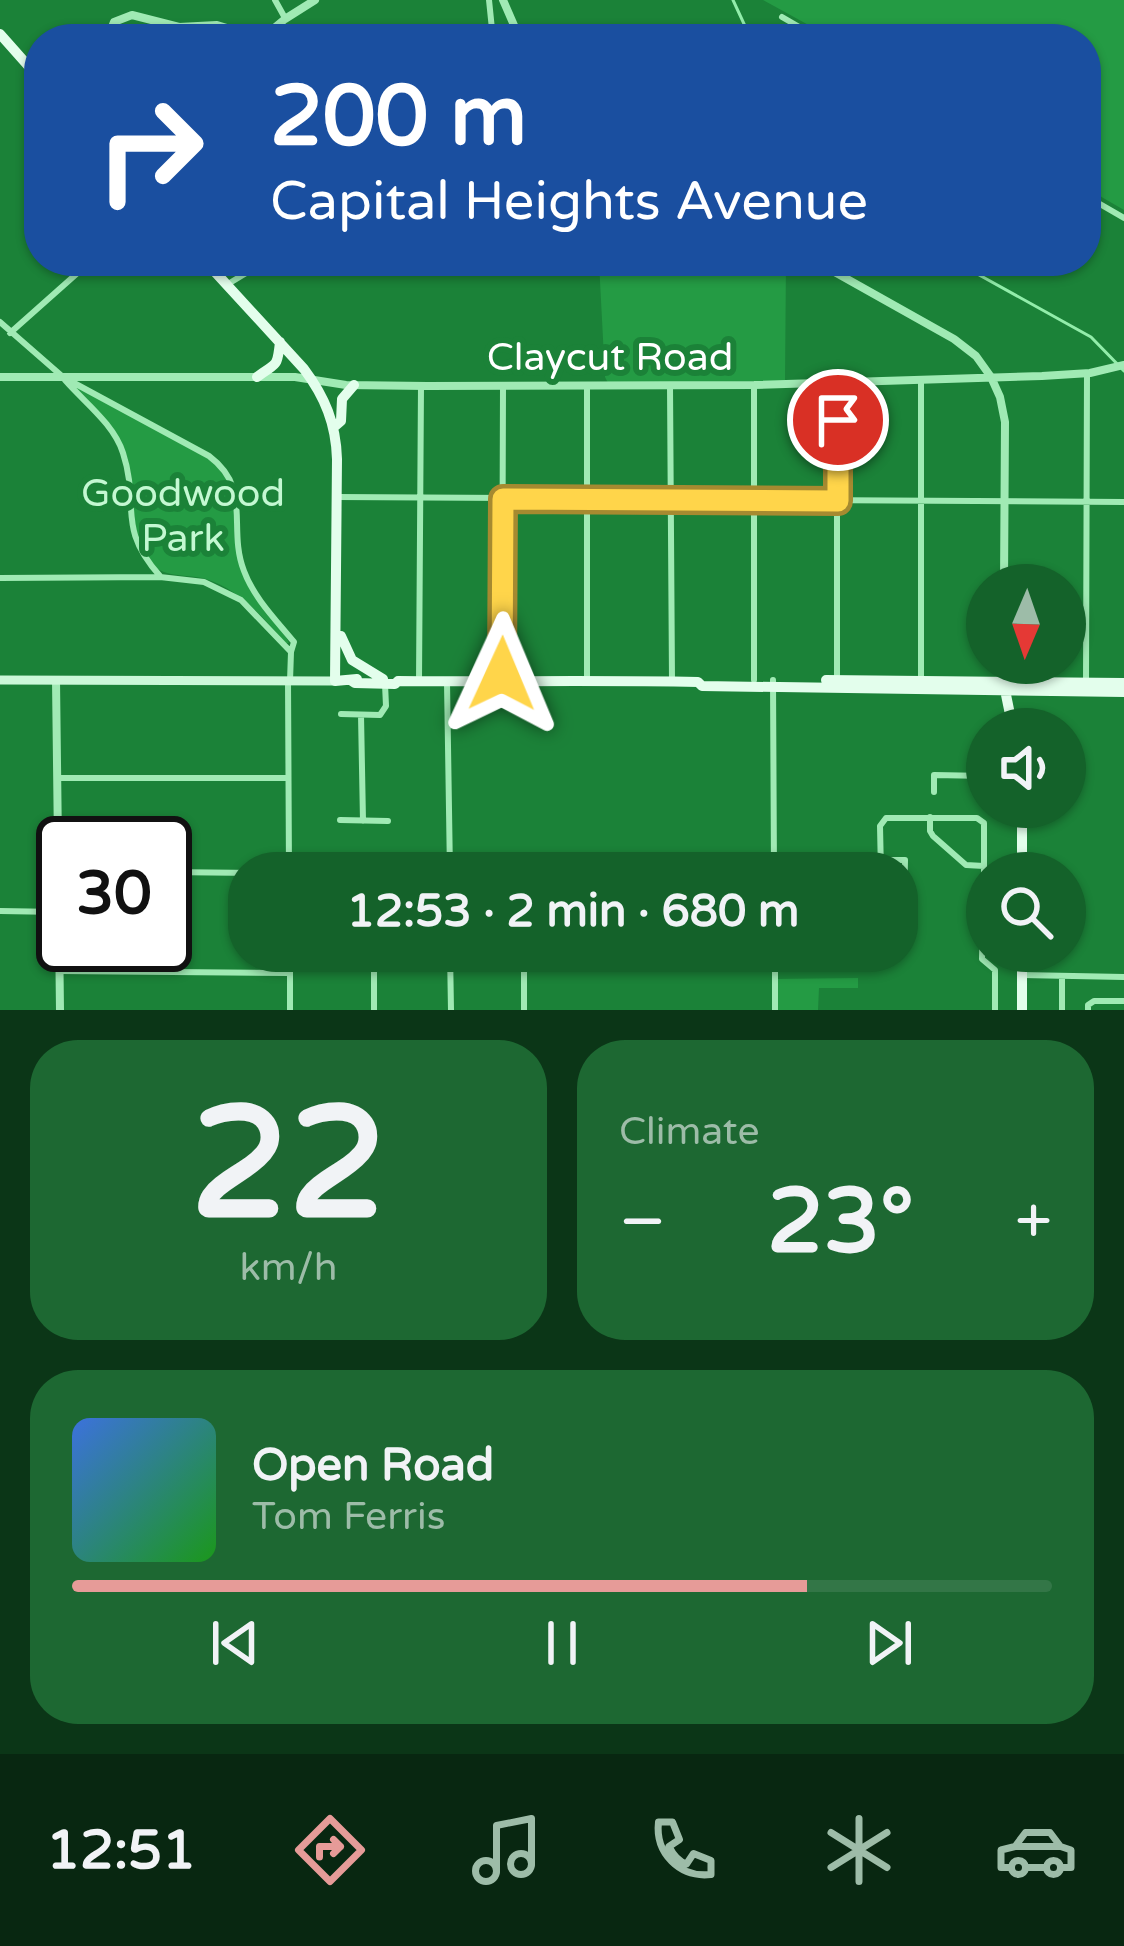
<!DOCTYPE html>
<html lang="en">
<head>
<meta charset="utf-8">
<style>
  body { margin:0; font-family:"Varela Round",sans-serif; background:#1d6832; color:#f1f3f6; height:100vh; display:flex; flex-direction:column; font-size:45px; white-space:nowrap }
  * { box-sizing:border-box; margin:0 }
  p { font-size:39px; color:#9dbca8 }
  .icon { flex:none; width:66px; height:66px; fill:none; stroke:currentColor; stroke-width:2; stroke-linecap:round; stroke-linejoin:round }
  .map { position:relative; height:1010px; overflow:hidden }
  .panel { display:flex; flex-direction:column; gap:30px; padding:30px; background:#0b3617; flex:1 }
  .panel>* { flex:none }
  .banner { position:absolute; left:24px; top:24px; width:1077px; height:252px; border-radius:48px; box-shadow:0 3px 9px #0004; background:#1a4fa0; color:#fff; overflow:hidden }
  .needle { width:78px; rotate:182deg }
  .fabs { position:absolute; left:966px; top:564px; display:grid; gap:24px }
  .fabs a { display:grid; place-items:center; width:120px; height:120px; border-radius:50%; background:#14622a; box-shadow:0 3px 9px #0004; font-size:60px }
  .speed { position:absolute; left:36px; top:816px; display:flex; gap:24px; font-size:60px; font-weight:700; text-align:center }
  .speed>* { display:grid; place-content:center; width:156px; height:156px; border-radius:50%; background:#14622a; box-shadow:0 3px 9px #0004; line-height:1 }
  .speed .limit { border:6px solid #111; border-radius:18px; background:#fff; color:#111 }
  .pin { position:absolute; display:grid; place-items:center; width:102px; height:102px; color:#fff; margin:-51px; border:6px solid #fff; border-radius:50%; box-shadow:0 3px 12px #0007 }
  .me { position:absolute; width:132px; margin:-66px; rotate:1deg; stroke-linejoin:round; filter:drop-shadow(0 0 9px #0008) }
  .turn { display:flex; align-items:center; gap:42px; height:252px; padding:0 48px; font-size:54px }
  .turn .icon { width:156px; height:156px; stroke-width:2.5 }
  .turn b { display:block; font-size:84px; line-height:102px }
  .big { font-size:90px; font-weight:800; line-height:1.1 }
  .panel .tile { flex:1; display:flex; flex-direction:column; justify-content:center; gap:18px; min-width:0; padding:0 42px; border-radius:48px; background:#1d6832 }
  .panel .dial { align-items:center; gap:0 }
  .dial b { font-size:156px; line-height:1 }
  .song { display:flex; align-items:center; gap:36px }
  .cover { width:144px; height:144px; border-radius:18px; background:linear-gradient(135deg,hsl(220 70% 55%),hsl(120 70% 35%)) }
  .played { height:12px; border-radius:6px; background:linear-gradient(90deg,#e69b98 75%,#337647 75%) }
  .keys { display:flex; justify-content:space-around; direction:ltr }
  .heat { display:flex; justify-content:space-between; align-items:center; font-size:66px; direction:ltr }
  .panel .tiles { flex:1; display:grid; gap:30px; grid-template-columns:1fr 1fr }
  .tile:last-child { grid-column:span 2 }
  .trip { position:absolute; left:228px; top:852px; width:690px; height:120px; border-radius:48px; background:#14622a; box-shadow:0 3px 9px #0004; font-weight:800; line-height:120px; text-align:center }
  .tab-bar { display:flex; height:192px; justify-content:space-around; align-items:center; background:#082711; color:#9dbca8 }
  .tab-bar .icon { width:84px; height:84px }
  .tab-bar .current { color:#e69b98 }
  .tab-bar b { font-size:54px; color:#f1f3f6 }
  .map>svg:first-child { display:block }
</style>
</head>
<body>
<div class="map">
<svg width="1124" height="1010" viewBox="0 0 1124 1010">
  <rect width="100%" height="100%" fill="#1b8238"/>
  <path fill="#249b44" d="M763 0H1124V210L1086 188V39H834Z
    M607 261H786L785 381 608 383 605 377 599 262Z
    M78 385 207 458C248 491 226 519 239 562 248 592 277 616 289 643H286C262 617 241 590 206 579 185 573 161 580 147 558 126 523 139 483 124 448 114 424 94 409 76 390Z
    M858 978V988H819L818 1010H775V979Z"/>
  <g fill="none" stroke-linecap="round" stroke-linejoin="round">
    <path stroke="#92edaa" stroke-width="3" d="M733 0 751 39
      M954 261 1091 337 1124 371"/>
    <path stroke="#a0eab4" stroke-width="6" d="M275 0 285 18
      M489 0 493 39
      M782 17 820 39
      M1086 196 1124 218
      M228 284 266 261
      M0 322 63 377 209 456C253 489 227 527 244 571 254 598 276 620 294 642L291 652
      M10 333 91 261
      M65 380C84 402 114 424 123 453 140 505 116 527 160 576
      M670 386 672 681
      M337 497 1124 502
      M0 578 160 577 204 582 241 600 291 652 290 681
      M288 680 289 873
      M754 680V385
      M773 680 774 873
      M502 681 503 386
      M587 681V386
      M837 681V381
      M921 681V379
      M419 682 421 386
      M447 682 450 873
      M1086 683 1087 374
      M341 714 380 715 386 706 385 684
      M361 715 363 821
      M58 778H288
      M934 792V775L987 776
      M930 817V831L933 836 966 865 984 866
      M340 820 388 821
      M882 860H905L904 911H897
      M165 872 263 873
      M881 873 880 826 886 818H977L984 823V883L977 885 973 892 974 898 983 905 982 959 995 970V1010
      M0 911 59 912
      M290 951V1010
      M450 951 451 1010
      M524 951V1010
      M775 951V1010
      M883 951 884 959
      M60 971 290 973
      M1022 975 1124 977
      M1062 976V1010
      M374 1010V951
      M1088 1010V1005L1094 1001H1124"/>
    <path stroke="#a0eab4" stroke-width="8" d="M503 0 520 39
      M107 39 114 22 132 15 179 27 217 25 250 35 265 34
      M261 39 285 19 315 0
      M815 261 954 339 976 356 991 377 1000 397 1005 422 1004 585
      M0 377H295L346 385 427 386 754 385 1042 376 1090 373 1124 365
      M1003 663 1004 682
      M56 680 60 1010"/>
    <path stroke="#cbf8d8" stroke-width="9" d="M0 680 335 681"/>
    <path stroke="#e3feec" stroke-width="10" d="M0 34 39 78
      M205 261 304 369C325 397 336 424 337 459L335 681 357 679
      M257 377C276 362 277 370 280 342
      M334 427 341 421 342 399 354 385
      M341 636 352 660 383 679
      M826 680 1124 683
      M352 681 355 683 395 684 398 681C498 682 598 680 698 682L702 686 1124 692
      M1004 685 1013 729
      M1022 807V873
      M1022 951V1010"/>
  </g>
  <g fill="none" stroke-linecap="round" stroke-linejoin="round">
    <g stroke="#a68a30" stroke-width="30">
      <path id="route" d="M502 674 503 499 838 501V420"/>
    </g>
    <use href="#route" stroke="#ffd54a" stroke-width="21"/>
  </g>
  <g text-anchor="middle" stroke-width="12" stroke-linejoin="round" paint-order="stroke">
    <g font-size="39" fill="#fff" stroke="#1b8238">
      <text x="610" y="370">Claycut Road</text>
    </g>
    <g font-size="39" fill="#c4f8d2" stroke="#1b8238">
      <text x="183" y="506">Goodwood<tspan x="183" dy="45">Park</tspan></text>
    </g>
  </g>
</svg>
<div class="fabs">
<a><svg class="needle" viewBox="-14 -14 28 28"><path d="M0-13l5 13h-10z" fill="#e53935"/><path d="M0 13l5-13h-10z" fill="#9dbca8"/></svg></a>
<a><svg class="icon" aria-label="sound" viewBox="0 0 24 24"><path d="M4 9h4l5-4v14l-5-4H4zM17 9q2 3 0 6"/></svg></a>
<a><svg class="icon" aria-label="search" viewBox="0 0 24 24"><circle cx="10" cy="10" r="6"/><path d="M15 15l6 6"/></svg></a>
</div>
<div class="speed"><div class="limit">30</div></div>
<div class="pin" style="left:838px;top:420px;background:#d93025"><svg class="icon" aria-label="arrive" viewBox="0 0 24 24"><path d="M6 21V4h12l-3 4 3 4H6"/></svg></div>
<svg class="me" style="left:502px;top:674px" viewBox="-20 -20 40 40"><path d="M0-17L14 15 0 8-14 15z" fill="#ffd54a" stroke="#fff" stroke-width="4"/></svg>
<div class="trip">12:53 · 2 min · 680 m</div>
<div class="banner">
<div class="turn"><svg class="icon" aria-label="right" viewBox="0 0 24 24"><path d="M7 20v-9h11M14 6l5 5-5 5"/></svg><div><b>200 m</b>Capital Heights Avenue</div></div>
</div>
</div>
<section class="panel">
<div class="tiles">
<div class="tile dial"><b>22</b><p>km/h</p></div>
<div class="tile"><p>Climate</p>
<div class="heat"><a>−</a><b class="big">23°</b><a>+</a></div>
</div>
<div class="tile">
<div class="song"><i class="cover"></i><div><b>Open Road</b><p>Tom Ferris</p></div></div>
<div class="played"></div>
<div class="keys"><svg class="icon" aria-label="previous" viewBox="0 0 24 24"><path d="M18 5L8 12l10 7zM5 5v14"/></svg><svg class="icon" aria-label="pause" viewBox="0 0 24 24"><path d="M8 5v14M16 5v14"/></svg><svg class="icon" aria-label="next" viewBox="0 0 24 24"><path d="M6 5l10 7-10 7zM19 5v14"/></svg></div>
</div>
</div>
</section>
<nav class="tab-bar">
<b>12:51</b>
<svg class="icon current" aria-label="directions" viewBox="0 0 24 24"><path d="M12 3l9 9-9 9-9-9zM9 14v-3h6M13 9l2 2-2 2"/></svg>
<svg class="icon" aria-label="music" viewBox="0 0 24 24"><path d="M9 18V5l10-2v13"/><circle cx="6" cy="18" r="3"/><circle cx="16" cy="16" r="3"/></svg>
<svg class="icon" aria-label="phone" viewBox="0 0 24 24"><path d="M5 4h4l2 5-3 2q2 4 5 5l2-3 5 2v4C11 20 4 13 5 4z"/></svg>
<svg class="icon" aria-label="climate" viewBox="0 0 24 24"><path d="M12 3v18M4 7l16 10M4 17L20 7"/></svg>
<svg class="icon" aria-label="car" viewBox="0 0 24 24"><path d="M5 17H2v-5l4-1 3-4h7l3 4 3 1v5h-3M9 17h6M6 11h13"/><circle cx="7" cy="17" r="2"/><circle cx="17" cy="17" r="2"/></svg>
</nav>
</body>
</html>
